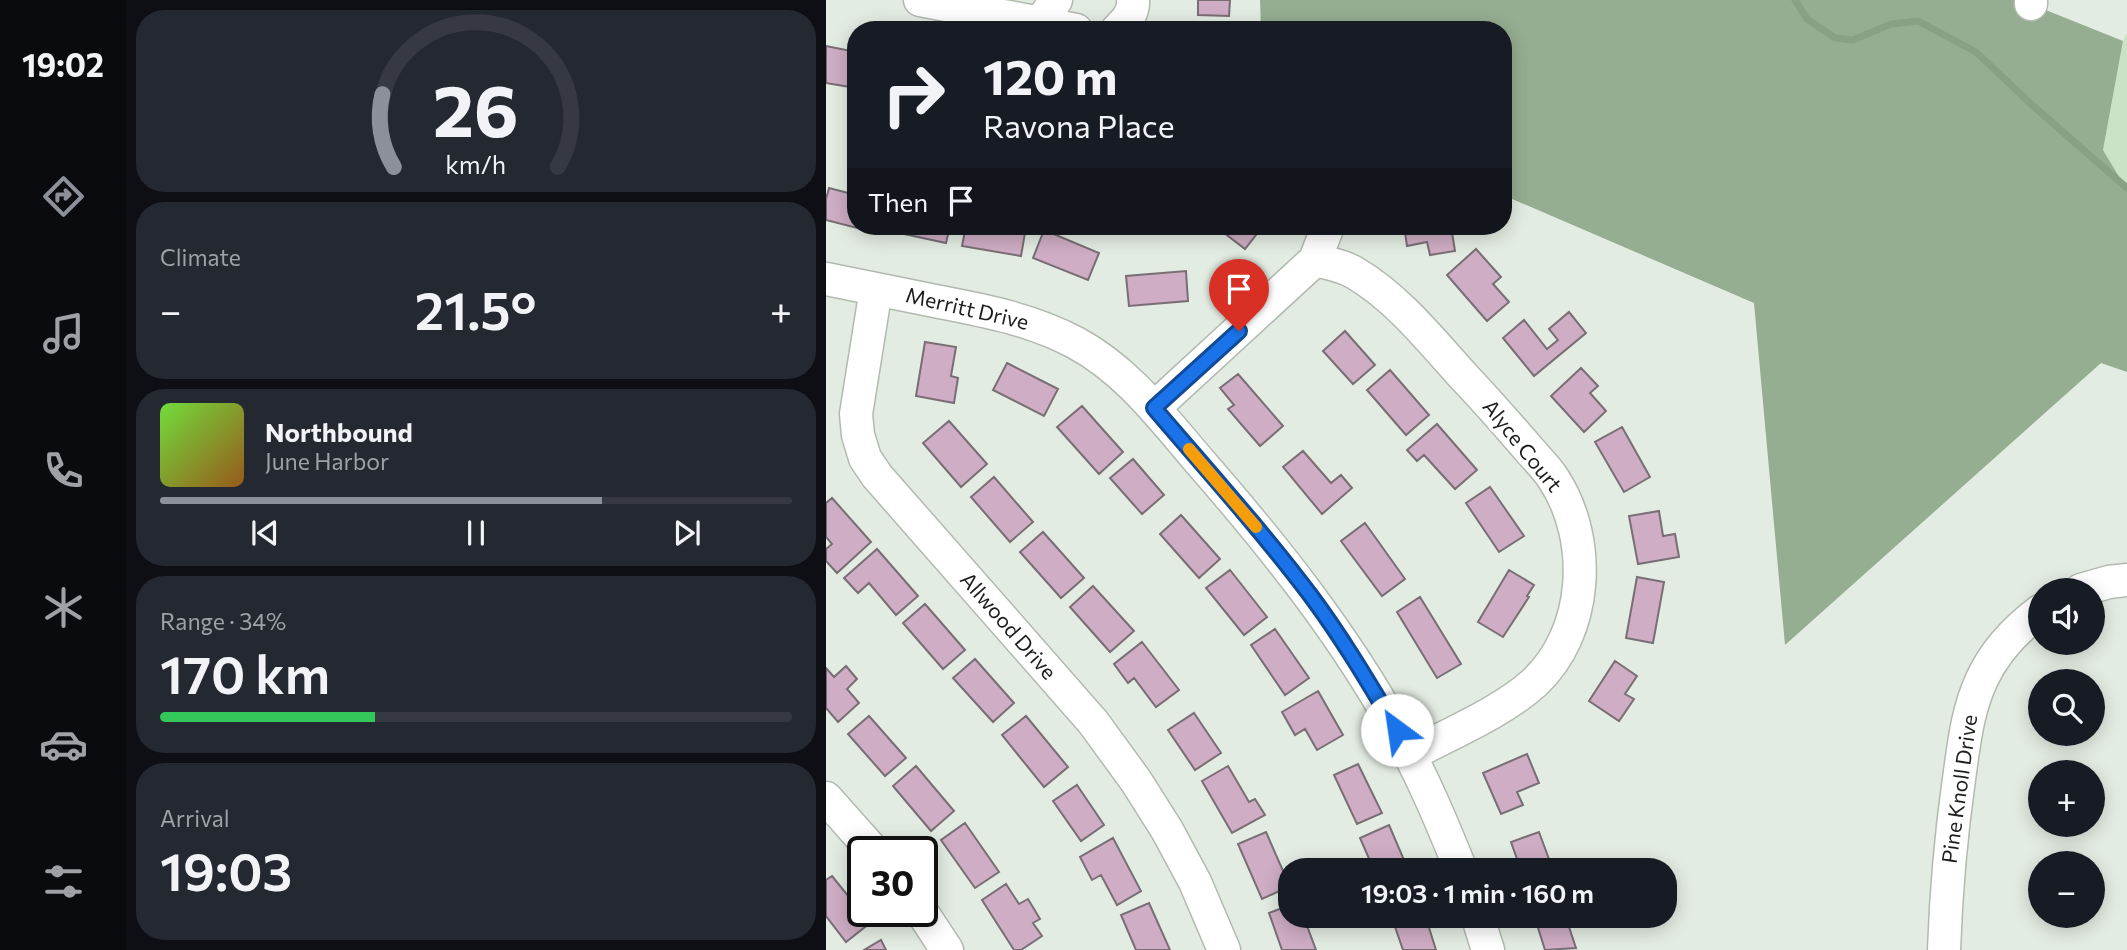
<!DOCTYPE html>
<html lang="en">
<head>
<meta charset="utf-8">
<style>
  body { margin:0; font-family:Commissioner,sans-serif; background:#242831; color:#f1f3f6; height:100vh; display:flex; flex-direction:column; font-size:26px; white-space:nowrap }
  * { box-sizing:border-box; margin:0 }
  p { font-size:23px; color:#9ea1a6 }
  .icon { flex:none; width:38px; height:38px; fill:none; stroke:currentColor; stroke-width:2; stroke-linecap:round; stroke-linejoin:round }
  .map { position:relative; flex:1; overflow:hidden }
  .drawer { display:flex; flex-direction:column; gap:10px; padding:10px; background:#0d0f14; width:700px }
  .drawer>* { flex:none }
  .banner { position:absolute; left:21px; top:21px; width:665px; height:214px; border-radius:28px; box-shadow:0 4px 18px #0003; background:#171b24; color:#f1f3f6; overflow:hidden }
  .fabs { position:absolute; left:1202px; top:578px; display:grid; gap:14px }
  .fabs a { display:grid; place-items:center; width:77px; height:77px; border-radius:50%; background:#171b24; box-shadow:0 4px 18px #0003; font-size:35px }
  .speed { position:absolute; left:21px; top:836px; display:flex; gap:14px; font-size:35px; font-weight:700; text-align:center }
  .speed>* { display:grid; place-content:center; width:91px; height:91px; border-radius:50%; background:#171b24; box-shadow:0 4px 18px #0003; line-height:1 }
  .speed .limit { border:4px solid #111; border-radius:10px; background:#fff; color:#111 }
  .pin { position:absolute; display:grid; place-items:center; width:60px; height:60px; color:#fff; margin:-72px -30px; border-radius:50% 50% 50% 0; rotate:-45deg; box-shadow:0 0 7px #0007 }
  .pin .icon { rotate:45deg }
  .me { position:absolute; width:77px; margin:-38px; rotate:329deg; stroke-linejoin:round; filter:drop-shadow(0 0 5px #0008) }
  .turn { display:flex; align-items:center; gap:24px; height:147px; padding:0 21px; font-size:32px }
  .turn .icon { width:91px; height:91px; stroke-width:2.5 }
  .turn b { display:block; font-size:49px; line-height:60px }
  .then { display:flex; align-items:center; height:66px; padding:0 21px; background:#0003; gap:14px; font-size:26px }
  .big { font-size:52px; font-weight:600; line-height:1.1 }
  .drawer .card { flex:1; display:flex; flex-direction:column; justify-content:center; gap:10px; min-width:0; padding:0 24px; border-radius:28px; background:#242831 }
  .drawer .dial { align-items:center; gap:0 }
  .dial svg { height:182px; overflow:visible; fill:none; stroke:#363941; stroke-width:7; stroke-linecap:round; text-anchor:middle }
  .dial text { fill:#f1f3f6; stroke:none }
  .song { display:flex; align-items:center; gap:21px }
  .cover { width:84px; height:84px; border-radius:10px; background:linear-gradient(135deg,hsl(100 70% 55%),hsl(30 70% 35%)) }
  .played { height:7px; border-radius:4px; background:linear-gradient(90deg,#8c9099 70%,#363941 70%) }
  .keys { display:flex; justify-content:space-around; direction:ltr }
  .heat { display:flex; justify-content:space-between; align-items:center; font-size:38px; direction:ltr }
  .charge { height:10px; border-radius:5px; background:linear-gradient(90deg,#34c759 34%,#363941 0) }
  .trip { position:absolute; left:452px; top:858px; width:399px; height:70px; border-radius:28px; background:#171b24; box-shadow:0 4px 18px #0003; font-weight:600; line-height:70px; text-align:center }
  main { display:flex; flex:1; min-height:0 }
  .dock { display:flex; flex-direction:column; width:126px; justify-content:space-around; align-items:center; background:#090b0e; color:#9ea1a6 }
  .dock .icon { width:49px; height:49px }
  .dock .on { color:#8c9099 }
  .dock b { font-size:32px; color:#f1f3f6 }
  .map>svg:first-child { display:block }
</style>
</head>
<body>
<main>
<nav class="dock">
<b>19:02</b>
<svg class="icon on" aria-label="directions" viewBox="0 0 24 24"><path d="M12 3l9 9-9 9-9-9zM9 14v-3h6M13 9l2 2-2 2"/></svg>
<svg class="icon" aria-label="music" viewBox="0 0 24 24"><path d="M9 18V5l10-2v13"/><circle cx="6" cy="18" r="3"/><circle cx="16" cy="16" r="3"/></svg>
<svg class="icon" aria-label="phone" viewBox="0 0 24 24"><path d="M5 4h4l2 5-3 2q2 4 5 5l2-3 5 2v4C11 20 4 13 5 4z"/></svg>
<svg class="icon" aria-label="climate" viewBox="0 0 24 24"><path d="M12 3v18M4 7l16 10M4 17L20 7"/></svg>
<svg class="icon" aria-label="car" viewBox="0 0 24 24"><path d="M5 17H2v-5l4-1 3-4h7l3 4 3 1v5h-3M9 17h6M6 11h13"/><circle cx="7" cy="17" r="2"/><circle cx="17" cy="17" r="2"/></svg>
<svg class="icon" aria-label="filters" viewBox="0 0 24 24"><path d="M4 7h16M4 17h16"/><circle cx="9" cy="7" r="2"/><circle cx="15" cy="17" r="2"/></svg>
</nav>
<section class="drawer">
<div class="card dial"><svg viewBox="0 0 100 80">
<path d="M14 69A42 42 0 1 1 86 69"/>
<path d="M14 69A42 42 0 0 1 9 37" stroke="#8c9099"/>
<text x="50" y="56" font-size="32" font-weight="700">26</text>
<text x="50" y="72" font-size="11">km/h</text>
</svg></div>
<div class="card"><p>Climate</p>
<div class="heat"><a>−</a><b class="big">21.5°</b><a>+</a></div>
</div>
<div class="card">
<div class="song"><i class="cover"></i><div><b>Northbound</b><p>June Harbor</p></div></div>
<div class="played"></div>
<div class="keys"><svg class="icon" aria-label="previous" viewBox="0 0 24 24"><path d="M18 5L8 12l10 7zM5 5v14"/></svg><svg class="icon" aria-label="pause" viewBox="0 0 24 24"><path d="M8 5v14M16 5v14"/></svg><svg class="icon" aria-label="next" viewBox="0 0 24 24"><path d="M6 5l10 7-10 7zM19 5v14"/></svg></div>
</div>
<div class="card"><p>Range · 34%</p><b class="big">170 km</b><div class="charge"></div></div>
<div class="card"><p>Arrival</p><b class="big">19:03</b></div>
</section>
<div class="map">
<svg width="1301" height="950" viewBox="0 0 1301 950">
  <rect width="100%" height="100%" fill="#e3ece2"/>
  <path fill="#cbe2c6" d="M1301 33V190L1277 150 1297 41Z"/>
  <path fill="#95ad90" d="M434 0H1195L1297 41 1277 150 1301 190V372L1275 363 959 645 928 303 677 195V30H435Z"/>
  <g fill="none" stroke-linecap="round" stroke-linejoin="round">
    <path stroke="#89a083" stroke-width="7" d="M969 0 981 19 1009 38 1027 40 1065 24 1092 21 1150 52 1206 105 1301 188"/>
  </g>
  <path fill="#cfadc4" stroke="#786e74" stroke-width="2" d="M372 0H404L403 16 372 15Z
    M0 46 30 52V88L0 83Z
    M3 188 30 195V226H44L43 231 0 220V199Z
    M65 226H124L120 243 64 231Z
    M140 226 200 227 195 256 136 246Z
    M402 226H437L419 249 397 232Z
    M578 226H625L629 251 604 255 601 242 581 246Z
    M218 230 273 253 262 280 207 258Z
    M650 249 675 277 667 284 683 302 661 321 621 275Z
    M360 271 362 301 303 306 300 276Z
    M743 312 760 333 708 376 677 338 698 320 721 349 732 340 723 329Z
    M519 331 549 365 527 384 497 351Z
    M99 342 130 347 125 376 132 378 128 403 90 396Z
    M181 363 232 389 218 416 167 390Z
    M755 368 772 386 764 393 780 411 758 432 725 396Z
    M564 370 603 415 580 435 541 390Z
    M412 374 457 426 434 446 402 409 408 405 394 388Z
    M256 406 297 452 273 474 231 427Z
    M123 421 161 464 135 487 97 443Z
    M611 424 651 470 629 489 598 455 591 461 581 450Z
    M796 427 824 477 798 492 769 442Z
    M477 451 505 483 515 475 526 488 496 514 457 467Z
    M307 459 338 495 316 514 284 478Z
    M168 477 207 522 184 542 145 497Z
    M664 487 698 536 673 552 640 503Z
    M6 498 45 542 11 573 0 561V549L6 544 0 537V503Z
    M833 511 837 536 849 534 853 557 812 564 803 516Z
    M355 515 394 559 373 578 334 534Z
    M539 523 579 579 556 596 515 541Z
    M217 532 258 578 235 598 194 552Z
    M51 549 92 596 70 615 43 583 32 593 18 578Z
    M404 570 441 617 418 635 380 588Z
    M683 570 708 585 701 596 703 597 677 637 652 622Z
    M811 577 838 582 827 643 800 638Z
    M267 586 308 631 284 652 244 607Z
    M594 597 635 664 611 678 571 612Z
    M99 604 139 650 117 669 77 623Z
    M449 629 483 678 459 695 425 645Z
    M316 642 353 690 330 707 308 678 302 683 288 664Z
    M149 659 188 703 167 722 127 678Z
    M789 661 811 676 799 694 808 699 793 721 763 701Z
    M20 666 31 679 21 689 33 703 12 722 0 708V668L8 677Z
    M492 691 517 735 491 750 479 729 469 735 456 712Z
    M368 713 395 753 369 770 342 730Z
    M43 716 80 758 59 776 22 734Z
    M200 716 242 767 218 787 176 735Z
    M701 754 713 783 691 792 697 805 675 814 657 773Z
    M532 764 556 813 531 824 508 775Z
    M90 766 128 811 105 831 67 786Z
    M402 766 423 802 429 799 439 815 406 833 376 781Z
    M251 785 278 825 255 841 227 801Z
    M139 823 173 872 149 888 115 840Z
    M563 825 581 867 575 870H548L534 838Z
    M440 832 457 871 463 868 464 870V886L436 899 412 844Z
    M713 832 727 870H695L685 842Z
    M287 838 315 891 291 905 275 875 266 880 254 857Z
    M6 876 44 923 20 942 0 916V880Z
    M180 884 193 904 202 899 214 919 207 923 216 936 195 950H188L156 900Z
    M323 903 344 950H310L295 915Z
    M464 905V915H477L490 950H456L443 913Z
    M559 915H599L610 950H577L567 921 562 923Z
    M708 915H761L763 921 743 927 750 948 719 950Z
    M55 940 60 950H38Z"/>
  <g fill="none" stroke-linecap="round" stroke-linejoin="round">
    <g stroke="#b2bab0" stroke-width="35">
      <path id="minor" d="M94 0 214 23
        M230 0 214 23 250 30
        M1205 4V0
        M291 30C300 21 308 13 307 0
        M489 260C502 263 518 266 529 273 573 299 606 342 640 379 661 401 680 423 700 446 709 457 720 467 727 478 768 540 762 633 708 683 676 712 623 734 584 755
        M0 279C38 287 76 294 114 302 161 311 207 320 250 343 302 371 337 419 375 463 448 547 517 633 571 731 596 775 616 823 635 870
        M50 289 30 414 32 435 39 458 51 476 267 722 310 781 341 830 369 882 398 950
        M328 408 489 260 502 226
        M1255 590 1283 582 1301 580
        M0 798 48 852
        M96 912 121 950
        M651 915 662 950
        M1118 950C1120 893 1125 835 1133 779 1138 744 1141 711 1156 679 1169 651 1190 629 1214 611"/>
    </g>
    <use href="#minor" stroke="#fff" stroke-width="32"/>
  </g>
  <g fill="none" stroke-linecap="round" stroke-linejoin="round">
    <g stroke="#114b97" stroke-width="18">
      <path id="route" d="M413 331 328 408C381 470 436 531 485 596 517 639 544 685 571 730"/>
    </g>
    <use href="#route" stroke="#1a73e8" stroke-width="12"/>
    <path stroke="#f59e0b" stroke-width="12" d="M363 449 430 527"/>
  </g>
  <g text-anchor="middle" stroke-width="7" stroke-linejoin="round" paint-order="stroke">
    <g font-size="21" fill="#1b1e1b" stroke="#fff">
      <text transform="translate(141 309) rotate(13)" y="7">Merritt Drive</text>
      <text transform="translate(696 446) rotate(51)" y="7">Alyce Court</text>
      <text transform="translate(182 626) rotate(49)" y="7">Allwood Drive</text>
      <text transform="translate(1134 789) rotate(-82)" y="7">Pine Knoll Drive</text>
    </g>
  </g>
</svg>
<div class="fabs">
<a><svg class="icon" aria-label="sound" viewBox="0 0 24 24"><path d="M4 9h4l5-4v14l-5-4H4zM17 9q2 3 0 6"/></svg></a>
<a><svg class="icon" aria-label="search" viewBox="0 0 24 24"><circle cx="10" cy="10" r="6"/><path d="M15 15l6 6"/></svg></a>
<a>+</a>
<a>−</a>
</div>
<div class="speed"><div class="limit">30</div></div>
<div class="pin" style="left:413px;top:331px;background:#d93025"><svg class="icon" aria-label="arrive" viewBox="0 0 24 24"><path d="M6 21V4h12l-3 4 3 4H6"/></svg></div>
<svg class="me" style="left:571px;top:730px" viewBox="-20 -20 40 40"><circle r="19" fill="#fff"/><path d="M0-13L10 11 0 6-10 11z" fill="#1a73e8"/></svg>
<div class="trip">19:03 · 1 min · 160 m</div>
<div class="banner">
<div class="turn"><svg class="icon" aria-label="right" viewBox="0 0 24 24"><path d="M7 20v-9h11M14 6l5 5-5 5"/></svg><div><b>120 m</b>Ravona Place</div></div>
<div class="then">Then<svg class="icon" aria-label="arrive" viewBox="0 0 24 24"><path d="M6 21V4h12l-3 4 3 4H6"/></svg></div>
</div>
</div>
</main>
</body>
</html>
